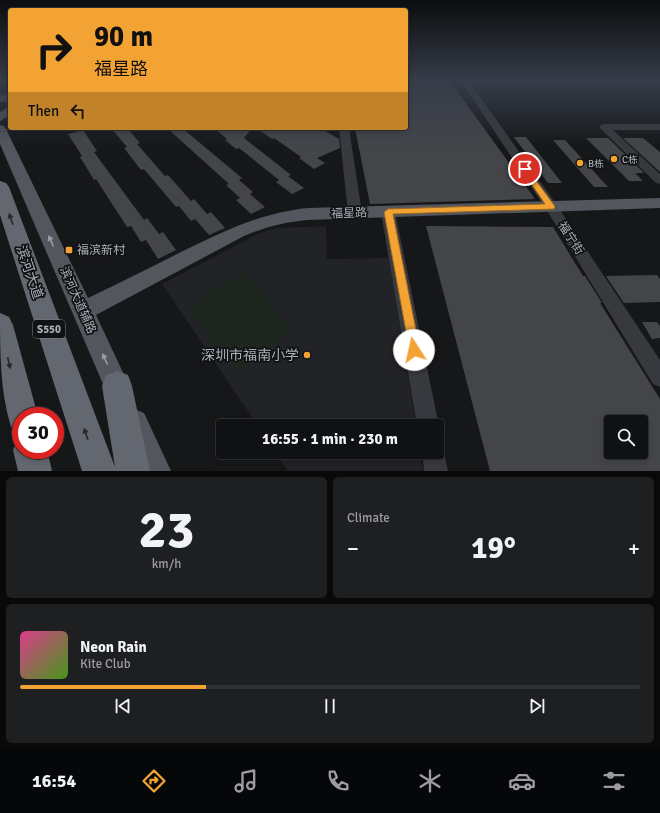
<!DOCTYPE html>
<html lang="en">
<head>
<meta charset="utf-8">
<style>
  body { margin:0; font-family:Signika,"Noto Sans SC",sans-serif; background:#1e1f21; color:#f1f3f6; height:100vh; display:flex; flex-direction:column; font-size:15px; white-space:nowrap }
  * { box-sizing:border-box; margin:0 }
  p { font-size:13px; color:#9c9da0 }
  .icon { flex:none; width:22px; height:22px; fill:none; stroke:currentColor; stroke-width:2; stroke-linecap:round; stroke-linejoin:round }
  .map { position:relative; height:471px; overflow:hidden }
  .sheet { display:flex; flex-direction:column; gap:6px; padding:6px; background:#09090a; flex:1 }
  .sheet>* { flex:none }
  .guide { position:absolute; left:8px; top:8px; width:400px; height:122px; border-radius:4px; box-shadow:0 2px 6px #0003,0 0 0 1px #303133; background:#f3a334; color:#111; overflow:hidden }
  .buttons { position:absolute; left:604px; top:415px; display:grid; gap:8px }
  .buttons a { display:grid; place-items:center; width:44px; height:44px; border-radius:4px; background:#101113; box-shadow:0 2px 6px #0003,0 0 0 1px #303133; font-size:20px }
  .speed { position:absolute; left:12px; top:407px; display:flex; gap:8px; font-size:20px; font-weight:700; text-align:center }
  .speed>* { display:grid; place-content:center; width:52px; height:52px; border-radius:50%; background:#101113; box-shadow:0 2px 6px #0003,0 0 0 1px #303133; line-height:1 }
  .speed .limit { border:6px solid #d22; background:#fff; color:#111 }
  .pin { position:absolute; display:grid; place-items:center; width:34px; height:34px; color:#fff; margin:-17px; border:2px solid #fff; border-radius:50%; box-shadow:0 1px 4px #0007 }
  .me { position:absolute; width:44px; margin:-22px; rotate:350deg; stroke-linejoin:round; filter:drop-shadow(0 0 3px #0008) }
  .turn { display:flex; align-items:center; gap:14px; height:84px; padding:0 20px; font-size:18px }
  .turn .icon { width:52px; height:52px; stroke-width:2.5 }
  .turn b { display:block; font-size:28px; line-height:34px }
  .then { display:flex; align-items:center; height:38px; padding:0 20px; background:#0003; gap:8px; font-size:15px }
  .big { font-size:30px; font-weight:700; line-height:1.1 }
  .sheet .widget { flex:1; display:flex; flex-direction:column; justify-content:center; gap:6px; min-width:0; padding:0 14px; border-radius:6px; background:#1e1f21 }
  .sheet .dial { align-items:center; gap:0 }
  .dial b { font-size:52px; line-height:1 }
  .song { display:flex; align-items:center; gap:12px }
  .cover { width:48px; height:48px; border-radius:6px; background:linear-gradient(135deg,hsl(330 70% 55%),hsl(100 70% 35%)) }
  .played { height:4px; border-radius:2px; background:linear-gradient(90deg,#f3a334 30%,#303133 30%) }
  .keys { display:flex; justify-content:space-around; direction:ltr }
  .heat { display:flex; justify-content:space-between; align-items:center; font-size:22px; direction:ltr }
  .sheet .tiles { flex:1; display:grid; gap:6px; grid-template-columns:1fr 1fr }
  .widget:last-child { grid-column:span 2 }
  .trip { position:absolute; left:216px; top:419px; width:228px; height:40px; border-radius:4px; background:#101113; box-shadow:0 2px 6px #0003,0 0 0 1px #303133; font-weight:700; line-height:40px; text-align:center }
  .tabs { display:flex; height:64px; justify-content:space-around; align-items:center; background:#060708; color:#9c9da0 }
  .tabs .icon { width:28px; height:28px }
  .tabs .current { color:#f3a334 }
  .tabs b { font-size:18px; color:#f1f3f6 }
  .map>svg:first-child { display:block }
</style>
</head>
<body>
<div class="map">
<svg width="660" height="471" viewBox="0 0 660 471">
  <rect width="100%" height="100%" fill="#161719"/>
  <path fill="#222326" d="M326 226 327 259 389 258 416 426H258L162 284 260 233 278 228Z
    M275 452H420L423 471H288Z"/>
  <path fill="#1e271f" d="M244 273 294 329 234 373 188 306Z"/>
  <path fill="#434549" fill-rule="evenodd" d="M452 84 535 199 370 204 355 128H406V85Z
    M111 128H127L140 143 137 144 165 176 168 175 191 201 194 199 207 214 211 212 225 228 209 235 195 219 191 221 179 206 176 207 144 169 141 170 124 148 127 147Z
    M167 128H182L242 178 239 180 253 192 250 194 265 207 251 214 236 200 240 198 226 185 229 184Z
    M214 128H252L244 138 291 175 288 176 304 188 292 194 276 182 279 180 239 148 236 149 225 140 227 139Z
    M256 128H320L339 139 340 148 317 158 325 163 314 169 299 158 301 157 274 138 272 139Z
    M83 130 97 151 94 152 144 220 147 218 159 234 163 232 176 250 158 259 146 240 141 242 131 226 127 227 96 179 94 180 80 157 82 156 68 134Z
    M514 137H526L562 183H548Z
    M586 138H608L644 173H635L643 181H629Z
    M623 138H643L660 152V172Z
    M553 140H565L608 187H594Z
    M426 226 553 227 583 276H585L602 303H600L660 399V471H490ZM611 422H641V452H611Z
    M657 275 660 279V302L624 303 606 276Z
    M642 322H657L660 326V338L652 339Z"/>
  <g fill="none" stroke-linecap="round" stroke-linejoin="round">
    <path stroke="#3d4045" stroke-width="1.5" stroke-dasharray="1.5 2" stroke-linecap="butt" d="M15 128 21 131 34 128"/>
    <path fill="#37393e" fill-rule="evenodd" d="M461 81H469L556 204 660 360V387L653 384 546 209Z
      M0 92 10 93V99L0 98Z
      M604 124H660V130H613L660 174V184L656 183 601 129 599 127 601 125Z
      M339 128H349L362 213 360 216 355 217 350 216 348 213Z
      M388 208 393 209 395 212 439 426 437 430V426H417L381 212 383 209Z
      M437 442 441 444 444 452 448 471H424L422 452H437Z"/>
    <path fill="#53565d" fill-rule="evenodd" d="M10 95V101L0 102V96Z
      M10 106V115L0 121V112Z
      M0 125 4 126 6 129 88 298C119 283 150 268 181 252 224 231 260 213 308 208L660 198V208L308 220C285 222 265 227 244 236L96 315 134 396 130 405 121 409 112 405 0 144Z
      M134 409 144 413 171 471H141L120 423 124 413Z"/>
    <path fill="#63676f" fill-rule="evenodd" d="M0 181 6 183 9 187 115 467 102 386 106 375 117 371 128 375 132 386 150 471H82L0 215Z
      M0 313 9 317 13 325 38 416H21V431L11 427C0 391 0 352 0 313Z
      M21 437V450H47L52 471H18L13 450 18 438Z"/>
    <path stroke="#3d4045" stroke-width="1.5" stroke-dasharray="1.5 2" stroke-linecap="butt" d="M0 132 14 128"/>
  </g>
  <defs><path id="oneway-solid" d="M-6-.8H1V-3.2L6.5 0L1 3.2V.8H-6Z"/></defs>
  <g fill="#26272b">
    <use href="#oneway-solid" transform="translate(11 219) rotate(-109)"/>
    <use href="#oneway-solid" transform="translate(9 363) rotate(77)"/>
    <use href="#oneway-solid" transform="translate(86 434) rotate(-109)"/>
  </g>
  <g fill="#989da6">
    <use href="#oneway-solid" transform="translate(51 241) rotate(-114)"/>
    <use href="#oneway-solid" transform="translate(105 359) rotate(-114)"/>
  </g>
  <linearGradient id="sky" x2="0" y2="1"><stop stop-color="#0c0d0e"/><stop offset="0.55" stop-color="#363c49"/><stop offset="1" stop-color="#363c49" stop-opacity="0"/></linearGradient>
  <rect width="660" height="147" fill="url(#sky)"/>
  <path fill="#f3a334" stroke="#9e6a22" d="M525 167 527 168 554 205 555 207 554 209 393 214 420 350 418 353 414 355 410 353 384 212 388 209 545 204 521 169Z"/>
  <g fill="#f3a334" stroke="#111214" stroke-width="1.5">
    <circle cx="614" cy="159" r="4"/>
    <circle cx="580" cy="163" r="4"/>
    <rect x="65" y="246" width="8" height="8" rx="2"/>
    <circle cx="307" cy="355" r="4"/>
  </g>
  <g text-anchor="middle" stroke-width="3.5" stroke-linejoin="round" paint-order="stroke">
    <g font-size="10" fill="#a9afb8" stroke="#111214" text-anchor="start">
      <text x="622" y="163">C栋</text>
      <text x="588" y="167">B栋</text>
    </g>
    <rect fill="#111214" stroke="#7b8087" stroke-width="1" x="33" y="320" width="32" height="18" rx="3"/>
    <g font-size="11" font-weight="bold" fill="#a9afb8">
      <text x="49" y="333">S550</text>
    </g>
    <g font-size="12" fill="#a9afb8" stroke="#111214">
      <text transform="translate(349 213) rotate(-2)" y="4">福星路</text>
      <text transform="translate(571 238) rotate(57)" y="4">福宁街</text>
      <text transform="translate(78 300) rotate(66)" y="4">滨河大道辅路</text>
    </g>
    <g font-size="12" fill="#a9afb8" stroke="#111214" text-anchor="start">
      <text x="77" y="254">福滨新村</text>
    </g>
    <g font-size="14" fill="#a9afb8" stroke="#111214">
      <text transform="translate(30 272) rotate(71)" y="5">滨河大道</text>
    </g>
    <g font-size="14" fill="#a9afb8" stroke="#111214" text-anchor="end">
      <text x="299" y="360">深圳市福南小学</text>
    </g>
  </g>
</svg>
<div class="buttons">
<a><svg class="icon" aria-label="search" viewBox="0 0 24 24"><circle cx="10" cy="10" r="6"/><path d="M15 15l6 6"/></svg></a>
</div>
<div class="speed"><div class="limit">30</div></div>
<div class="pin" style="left:525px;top:169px;background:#d93025"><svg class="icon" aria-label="arrive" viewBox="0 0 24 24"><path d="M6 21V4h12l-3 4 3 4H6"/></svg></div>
<svg class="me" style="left:414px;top:350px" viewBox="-20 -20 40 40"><circle r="19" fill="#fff"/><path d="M0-13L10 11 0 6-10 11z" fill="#f3a334"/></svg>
<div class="trip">16:55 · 1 min · 230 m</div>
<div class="guide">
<div class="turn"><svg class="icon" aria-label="right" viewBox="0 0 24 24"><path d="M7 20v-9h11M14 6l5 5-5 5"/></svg><div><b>90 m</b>福星路</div></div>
<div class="then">Then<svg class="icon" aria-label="left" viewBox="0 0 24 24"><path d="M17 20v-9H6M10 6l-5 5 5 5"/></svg></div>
</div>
</div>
<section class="sheet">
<div class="tiles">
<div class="widget dial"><b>23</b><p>km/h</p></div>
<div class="widget"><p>Climate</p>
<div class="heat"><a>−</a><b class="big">19°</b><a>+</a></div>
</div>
<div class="widget">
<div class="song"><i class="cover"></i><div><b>Neon Rain</b><p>Kite Club</p></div></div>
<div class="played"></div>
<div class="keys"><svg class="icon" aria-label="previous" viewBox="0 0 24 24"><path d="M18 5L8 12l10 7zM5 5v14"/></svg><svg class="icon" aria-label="pause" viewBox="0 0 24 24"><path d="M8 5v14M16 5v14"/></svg><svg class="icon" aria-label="next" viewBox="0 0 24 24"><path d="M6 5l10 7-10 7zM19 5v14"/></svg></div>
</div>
</div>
</section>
<nav class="tabs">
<b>16:54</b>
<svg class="icon current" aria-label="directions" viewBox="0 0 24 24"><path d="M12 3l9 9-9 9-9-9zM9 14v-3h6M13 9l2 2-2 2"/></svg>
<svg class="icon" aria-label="music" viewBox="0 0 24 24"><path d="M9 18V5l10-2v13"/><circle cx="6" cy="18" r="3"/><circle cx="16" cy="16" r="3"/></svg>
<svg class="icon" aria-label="phone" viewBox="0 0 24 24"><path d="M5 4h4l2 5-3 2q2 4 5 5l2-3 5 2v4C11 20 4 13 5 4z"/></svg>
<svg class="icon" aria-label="climate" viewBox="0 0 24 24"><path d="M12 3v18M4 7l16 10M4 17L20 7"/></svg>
<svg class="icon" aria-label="car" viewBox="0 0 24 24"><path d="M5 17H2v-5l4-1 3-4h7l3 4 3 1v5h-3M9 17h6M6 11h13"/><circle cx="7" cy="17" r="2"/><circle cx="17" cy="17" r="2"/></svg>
<svg class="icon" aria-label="filters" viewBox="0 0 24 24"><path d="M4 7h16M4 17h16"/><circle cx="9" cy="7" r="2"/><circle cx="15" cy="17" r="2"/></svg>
</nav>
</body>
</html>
